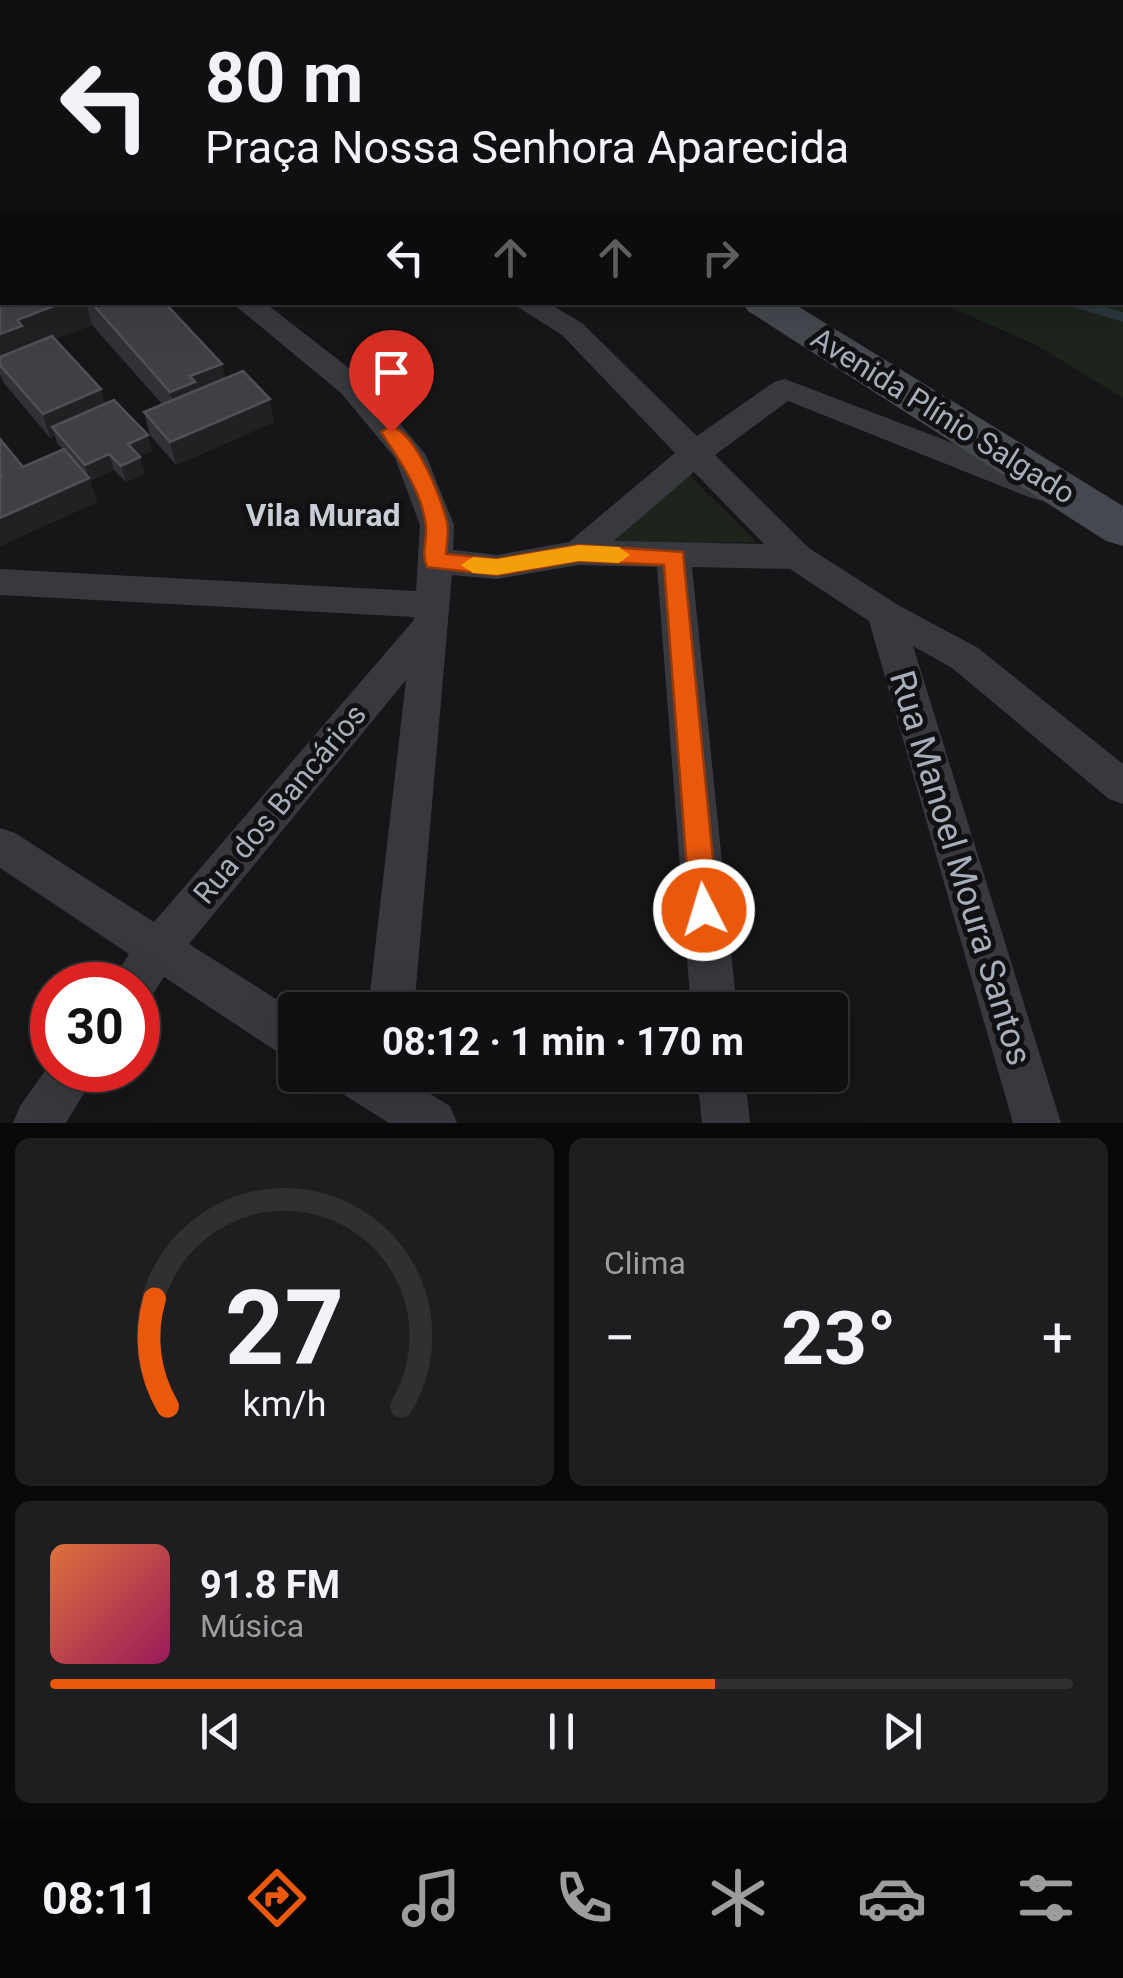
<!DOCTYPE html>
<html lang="pt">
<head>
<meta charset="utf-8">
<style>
  body { margin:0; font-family:Roboto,sans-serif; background:#1e1e20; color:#f1f3f6; height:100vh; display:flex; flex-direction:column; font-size:38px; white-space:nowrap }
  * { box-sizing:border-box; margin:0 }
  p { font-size:32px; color:#9c9d9f }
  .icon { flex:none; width:55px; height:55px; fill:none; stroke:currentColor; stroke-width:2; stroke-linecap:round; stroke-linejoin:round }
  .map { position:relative; height:1123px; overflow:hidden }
  .side { display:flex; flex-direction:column; gap:15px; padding:15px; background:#09090a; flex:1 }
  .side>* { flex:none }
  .banner { position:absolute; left:0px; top:0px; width:1125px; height:305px; box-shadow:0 10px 40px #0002,0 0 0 2px #303032; background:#101012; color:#f1f3f6; overflow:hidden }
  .speed { position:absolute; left:30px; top:962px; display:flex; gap:20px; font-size:50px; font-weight:700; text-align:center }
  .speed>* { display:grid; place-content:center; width:130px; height:130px; border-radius:50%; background:#101012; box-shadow:0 10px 40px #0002,0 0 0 2px #303032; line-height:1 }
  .speed .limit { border:15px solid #d22; background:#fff; color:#111 }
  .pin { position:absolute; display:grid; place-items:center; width:85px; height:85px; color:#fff; margin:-102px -42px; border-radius:50% 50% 50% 0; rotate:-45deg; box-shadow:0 0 10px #0007 }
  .pin .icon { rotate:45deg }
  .me { position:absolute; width:110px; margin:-55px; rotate:355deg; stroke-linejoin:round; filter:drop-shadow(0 0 8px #0008) }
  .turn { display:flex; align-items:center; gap:35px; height:210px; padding:0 40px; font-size:45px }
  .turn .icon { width:130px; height:130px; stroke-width:2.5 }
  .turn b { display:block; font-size:70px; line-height:85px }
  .lanes { display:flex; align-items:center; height:95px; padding:0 40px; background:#0003; justify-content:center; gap:50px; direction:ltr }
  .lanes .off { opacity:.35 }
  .big { font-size:75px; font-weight:700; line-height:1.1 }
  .side .widget { flex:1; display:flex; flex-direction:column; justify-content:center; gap:15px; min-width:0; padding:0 35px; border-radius:15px; background:#1e1e20 }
  .side .dial { align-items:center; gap:0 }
  .dial svg { height:260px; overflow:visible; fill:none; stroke:#303032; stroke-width:7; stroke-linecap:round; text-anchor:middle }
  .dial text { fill:#f1f3f6; stroke:none }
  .song { display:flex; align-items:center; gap:30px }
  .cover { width:120px; height:120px; border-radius:15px; background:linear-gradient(135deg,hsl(20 70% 55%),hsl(330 70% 35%)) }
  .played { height:10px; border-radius:5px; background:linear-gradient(90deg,#ea580c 65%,#303032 65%) }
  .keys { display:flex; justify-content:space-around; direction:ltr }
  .heat { display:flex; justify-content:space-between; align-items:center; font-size:55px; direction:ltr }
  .side .tiles { flex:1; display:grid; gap:15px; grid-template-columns:1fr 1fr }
  .widget:last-child { grid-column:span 2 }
  .trip { position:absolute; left:278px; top:992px; width:570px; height:100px; border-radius:10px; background:#101012; box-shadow:0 10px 40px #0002,0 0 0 2px #303032; font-weight:700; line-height:100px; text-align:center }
  .menu { display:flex; height:160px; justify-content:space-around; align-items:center; background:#060607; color:#9c9d9f }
  .menu .icon { width:70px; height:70px }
  .menu .current { color:#ea580c }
  .menu b { font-size:45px; color:#f1f3f6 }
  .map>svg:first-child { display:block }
</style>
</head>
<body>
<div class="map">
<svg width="1123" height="1123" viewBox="0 0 1123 1123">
  <rect width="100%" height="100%" fill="#161618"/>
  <path fill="#1c241c" d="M1123 199V398L1038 346 941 303 1122 302Z
    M688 474 756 542 611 545Z"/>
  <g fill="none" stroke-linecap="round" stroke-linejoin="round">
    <path stroke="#2b373d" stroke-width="8" d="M461 0 465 2"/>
    <path stroke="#2b373d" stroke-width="9" d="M1072 302 1123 317"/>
    <path fill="#37393e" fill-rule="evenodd" d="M2 62V77L0 78V63Z
      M0 116H2V131H0Z
      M1122 166H1123V182H1122Z
      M231 302H264L363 379 426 455 454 525 453 550 497 555 569 542 675 453 562 335 510 302H546L582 323 697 436 774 382 785 379 1055 482 1060 490 1055 498 1043 501 1031 498 788 401 715 455 809 548 898 605 978 648 1123 764V804L1109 799 952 668 913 646 1061 1123H1013L869 621 790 569 692 567 737 1010H691L657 567 579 565 497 579 452 575 414 1010H368L406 680 189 944 295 1011V1059L279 1053 164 977 149 1000 138 1004V985H110L129 954 0 868V828L15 833 154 922 413 621 414 617 0 595V569L416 591 420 525 395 458 341 393ZM694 472 764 544 614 541Z
      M52 1061V1070H98L66 1123H13L20 1106Z
      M331 1075H399L450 1106 457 1123H389L338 1091Z
      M697 1075H745L750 1123H702Z"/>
    <path fill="#45484e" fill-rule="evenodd" d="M185 0H223L224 2H187Z
      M742 302H791L1123 506V546L1106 541 748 311Z"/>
  </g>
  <path fill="#323236" d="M0 241 2 302H105L225 378 274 422 176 465 150 435 144 412 162 404 92 325 55 339 105 403 152 451 139 457 145 474 126 482 114 470 90 481 97 502 0 546V439L23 467 63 449 57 443 55 436 50 438 3 382 0 374Z"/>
  <path fill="#212124" d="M64 302H86L92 325 30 349 0 365V334L17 320Z
    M222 364 229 394 178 422 170 392 190 376Z
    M101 389 108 413 52 427 55 436 50 438 43 414Z
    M270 399 274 422 176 465 170 442Z
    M148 435 152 451 132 460 128 444Z
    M109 454 114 470 90 481 97 502 0 546V518L89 478 85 465Z
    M140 457 145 474 126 482 121 466Z"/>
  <path fill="#3e4044" stroke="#4f5156" stroke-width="2.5" d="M2 240V294L0 295V241Z
    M2 296V302H64L17 320 22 326 0 334V297Z
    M91 302H164L222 364 190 376 195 382 170 392Z
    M52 336 101 389 43 414 0 365V357Z
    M243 371 270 399 170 442 144 412Z
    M114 400 148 435 128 444 140 457 121 466 109 454 85 465 52 427Z
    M0 439 23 467 64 449 89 478 0 518V477L2 476 0 473Z"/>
  <path fill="#ea580c" stroke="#983908" stroke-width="2.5" d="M391 426C417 434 440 496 447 522 449 532 447 544 446 554L497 559 579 545 683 552 718 910 714 919 704 922 694 919 690 910 664 565 579 561 497 575 427 567C421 554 427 541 426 527 423 493 399 459 381 432Z"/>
  <path fill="#f59e0b" d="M579 545 619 547 630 555 619 563 579 561 497 575 473 573 461 565 473 557 497 559Z"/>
  <g text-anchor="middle" stroke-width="10" stroke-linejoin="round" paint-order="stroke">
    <g font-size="30" fill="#a7aeb9" stroke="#111113">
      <text transform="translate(943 416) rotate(32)" y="10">Avenida Plínio Salgado</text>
      <text transform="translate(280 804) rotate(-50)" y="10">Rua dos Bancários</text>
    </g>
    <g font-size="32" font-weight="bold" fill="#c9cdd5" stroke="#111113">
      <text x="323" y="526">Vila Murad</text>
    </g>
    <g font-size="35" fill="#a7aeb9" stroke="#111113">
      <text transform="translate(961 868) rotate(73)" y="12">Rua Manoel Moura Santos</text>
    </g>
  </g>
</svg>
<div class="speed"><div class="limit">30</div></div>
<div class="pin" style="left:391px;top:432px;background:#d93025"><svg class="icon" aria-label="arrive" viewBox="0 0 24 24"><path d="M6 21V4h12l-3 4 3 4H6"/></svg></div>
<svg class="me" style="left:704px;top:910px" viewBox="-20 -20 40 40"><circle r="17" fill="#ea580c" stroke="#fff" stroke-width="3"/><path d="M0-11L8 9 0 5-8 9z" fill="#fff"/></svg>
<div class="trip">08:12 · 1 min · 170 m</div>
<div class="banner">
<div class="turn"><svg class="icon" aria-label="left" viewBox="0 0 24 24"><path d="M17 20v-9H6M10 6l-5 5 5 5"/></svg><div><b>80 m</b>Praça Nossa Senhora Aparecida</div></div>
<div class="lanes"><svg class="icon" aria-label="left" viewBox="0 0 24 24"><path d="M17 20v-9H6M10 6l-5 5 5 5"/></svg><svg class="icon off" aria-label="ahead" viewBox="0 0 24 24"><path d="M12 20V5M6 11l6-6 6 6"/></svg><svg class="icon off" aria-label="ahead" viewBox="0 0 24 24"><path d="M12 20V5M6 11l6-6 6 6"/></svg><svg class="icon off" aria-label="right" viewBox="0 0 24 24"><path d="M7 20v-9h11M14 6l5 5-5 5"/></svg></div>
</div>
</div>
<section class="side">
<div class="tiles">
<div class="widget dial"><svg viewBox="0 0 100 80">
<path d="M14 69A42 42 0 1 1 86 69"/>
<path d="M14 69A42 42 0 0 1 10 36" stroke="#ea580c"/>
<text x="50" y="56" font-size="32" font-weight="700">27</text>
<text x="50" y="72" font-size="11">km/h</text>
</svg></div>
<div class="widget"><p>Clima</p>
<div class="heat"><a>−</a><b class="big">23°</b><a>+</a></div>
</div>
<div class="widget">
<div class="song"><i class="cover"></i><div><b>91.8 FM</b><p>Música</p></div></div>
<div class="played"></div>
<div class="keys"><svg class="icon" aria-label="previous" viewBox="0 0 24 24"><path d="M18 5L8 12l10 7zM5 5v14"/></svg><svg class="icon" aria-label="pause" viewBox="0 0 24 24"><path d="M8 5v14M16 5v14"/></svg><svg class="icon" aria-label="next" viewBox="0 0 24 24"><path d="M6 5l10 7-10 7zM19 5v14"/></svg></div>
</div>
</div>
</section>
<nav class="menu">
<b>08:11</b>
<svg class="icon current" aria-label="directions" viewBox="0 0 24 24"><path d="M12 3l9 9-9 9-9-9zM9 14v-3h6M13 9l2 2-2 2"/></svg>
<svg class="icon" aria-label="music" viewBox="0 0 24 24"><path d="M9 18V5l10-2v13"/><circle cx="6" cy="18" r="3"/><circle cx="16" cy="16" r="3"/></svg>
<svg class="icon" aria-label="phone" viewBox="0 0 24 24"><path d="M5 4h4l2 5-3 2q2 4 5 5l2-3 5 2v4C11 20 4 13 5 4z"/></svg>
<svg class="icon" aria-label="climate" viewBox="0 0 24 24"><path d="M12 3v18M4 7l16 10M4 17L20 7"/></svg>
<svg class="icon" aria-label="car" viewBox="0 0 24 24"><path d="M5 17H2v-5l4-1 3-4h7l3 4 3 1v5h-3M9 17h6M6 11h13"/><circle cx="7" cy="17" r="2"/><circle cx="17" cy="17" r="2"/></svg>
<svg class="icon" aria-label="filters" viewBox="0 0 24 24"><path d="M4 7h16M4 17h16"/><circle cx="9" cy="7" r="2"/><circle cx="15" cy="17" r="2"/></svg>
</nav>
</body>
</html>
